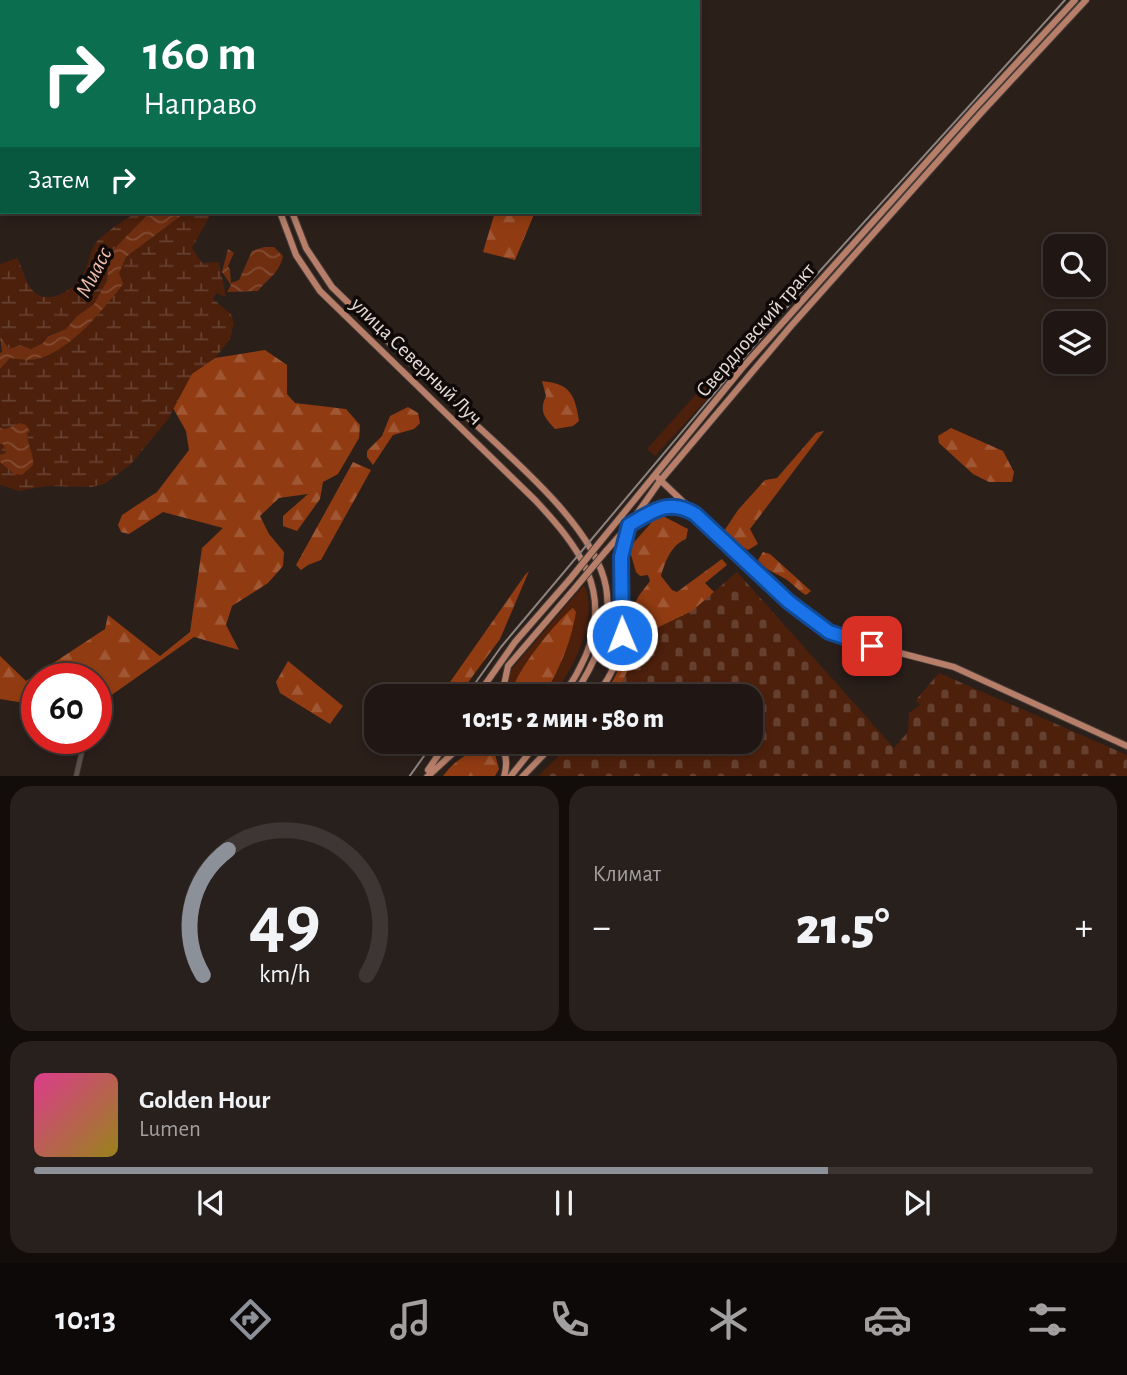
<!DOCTYPE html>
<html lang="ru">
<head>
<meta charset="utf-8">
<style>
  body { margin:0; font-family:"Alegreya Sans",sans-serif; background:#28201d; color:#f1f3f6; height:100vh; display:flex; flex-direction:column; font-size:26px; white-space:nowrap }
  * { box-sizing:border-box; margin:0 }
  p { font-size:23px; color:#a29fa0 }
  .icon { flex:none; width:38px; height:38px; fill:none; stroke:currentColor; stroke-width:2; stroke-linecap:round; stroke-linejoin:round }
  .map { position:relative; height:776px; overflow:hidden }
  .sheet { display:flex; flex-direction:column; gap:10px; padding:10px; background:#120d0b; flex:1 }
  .sheet>* { flex:none }
  .top-card { position:absolute; left:0px; top:0px; width:700px; height:214px; box-shadow:0 4px 10px #0003,0 0 0 2px #3d3634; background:#0b6e4f; color:#fff; overflow:hidden }
  .buttons { position:absolute; left:1043px; top:234px; display:grid; gap:14px }
  .buttons a { display:grid; place-items:center; width:63px; height:63px; border-radius:14px; background:#201714; box-shadow:0 4px 10px #0003,0 0 0 2px #3d3634; font-size:35px }
  .speed { position:absolute; left:21px; top:663px; display:flex; gap:14px; font-size:35px; font-weight:700; text-align:center }
  .speed>* { display:grid; place-content:center; width:91px; height:91px; border-radius:50%; background:#201714; box-shadow:0 4px 10px #0003,0 0 0 2px #3d3634; line-height:1 }
  .speed .limit { border:10px solid #d22; background:#fff; color:#111 }
  .pin { position:absolute; display:grid; place-items:center; width:60px; height:60px; color:#fff; margin:-30px; border-radius:14px; box-shadow:0 4px 10px #0006 }
  .me { position:absolute; width:77px; margin:-38px; rotate:359deg; stroke-linejoin:round; filter:drop-shadow(0 0 5px #0008) }
  .turn { display:flex; align-items:center; gap:24px; height:147px; padding:0 28px; font-size:32px }
  .turn .icon { width:91px; height:91px; stroke-width:2.5 }
  .turn b { display:block; font-size:49px; line-height:60px }
  .then { display:flex; align-items:center; height:66px; padding:0 28px; background:#0003; gap:14px; font-size:26px }
  .big { font-size:52px; font-weight:800; line-height:1.1 }
  .sheet .card { flex:1; display:flex; flex-direction:column; justify-content:center; gap:10px; min-width:0; padding:0 24px; border-radius:21px; background:#28201d }
  .sheet .dial { align-items:center; gap:0 }
  .dial svg { height:182px; overflow:visible; fill:none; stroke:#3d3634; stroke-width:7; stroke-linecap:round; text-anchor:middle }
  .dial text { fill:#f1f3f6; stroke:none }
  .song { display:flex; align-items:center; gap:21px }
  .cover { width:84px; height:84px; border-radius:10px; background:linear-gradient(135deg,hsl(330 70% 55%),hsl(50 70% 35%)) }
  .played { height:7px; border-radius:4px; background:linear-gradient(90deg,#8c9099 75%,#3d3634 75%) }
  .keys { display:flex; justify-content:space-around; direction:ltr }
  .heat { display:flex; justify-content:space-between; align-items:center; font-size:38px; direction:ltr }
  .sheet .tiles { flex:1; display:grid; gap:10px; grid-template-columns:1fr 1fr }
  .card:last-child { grid-column:span 2 }
  .trip { position:absolute; left:364px; top:684px; width:399px; height:70px; border-radius:21px; background:#201714; box-shadow:0 4px 10px #0003,0 0 0 2px #3d3634; font-weight:800; line-height:70px; text-align:center }
  .dock { display:flex; height:112px; justify-content:space-around; align-items:center; background:#0d0908; color:#a29fa0 }
  .dock .icon { width:49px; height:49px }
  .dock .selected { color:#8c9099 }
  .dock b { font-size:32px; color:#f1f3f6 }
  .map>svg:first-child { display:block }
</style>
</head>
<body>
<div class="map">
<svg width="1127" height="777" viewBox="0 0 1127 777">
  <defs>
    <pattern id="forest-firs" width="22" height="20" patternUnits="userSpaceOnUse" patternTransform="scale(1.75)"><rect width="22" height="20" fill="#913b12"/><path d="M5 1l3.5 6h-7zM16 11l3.5 6h-7z" fill="#a05734"/></pattern>
    <pattern id="wetland-marsh" width="20" height="14" patternUnits="userSpaceOnUse" patternTransform="scale(1.75)"><rect width="20" height="14" fill="#4d200c"/><path d="M1 5h8M5 5V1M11 12h8M15 12V8" fill="none" stroke="#66402f"/></pattern>
    <pattern id="cemetery-stones" width="16" height="16" patternUnits="userSpaceOnUse" patternTransform="scale(1.75)"><rect width="16" height="16" fill="#4d200c"/><path d="M2 7V4a2 2 0 0 1 4 0v3zM10 15v-3a2 2 0 0 1 4 0v3z" fill="#66402f"/></pattern>
    <pattern id="water-waves" width="16" height="10" patternUnits="userSpaceOnUse" patternTransform="scale(1.75)"><rect width="16" height="10" fill="#6f2e10"/><path d="M0 5q4-4 8 0t8 0" fill="none" stroke="#834c32"/></pattern>
  </defs>
  <rect width="100%" height="100%" fill="#2b1f1a"/>
  <path fill="#4d200c" d="M732 354 741 362 655 456 647 449Z
    M584 585C600 617 573 671 552 696H516C509 689 508 681 510 671Z"/>
  <path fill="url(#forest-firs)" d="M495 212H535L515 260 483 252Z
    M265 350 287 365V394L295 403 346 409 360 425 359 438 338 474 323 482 320 499 297 531 283 526V516L308 494 279 498 260 516 269 534 284 552 283 566 268 583 232 606 226 625 239 650 194 637 96 706V679H37V705L0 699V656L26 681 105 629 108 615 160 656 190 632 202 548 223 528 163 512 129 534 121 532 118 525 122 515 157 492 189 450 186 431 173 408 191 374 215 358Z
    M542 381C571 384 575 395 579 421L573 426 555 429C544 417 539 411 546 396Z
    M408 407 418 413 420 423 414 429 393 435 373 465 367 457V451L382 436 390 416Z
    M951 428 1003 451 1014 472 1012 482H989L973 474 939 443 938 436Z
    M824 431 750 529 758 544 748 550 733 541 724 531 738 510 765 480 777 478 816 433Z
    M353 462 371 470 321 560 308 565 301 570 296 565Z
    M659 514 688 529 686 539C671 545 665 562 661 576L672 590 677 592 722 559 727 565 705 583 740 618 664 696H602C629 666 622 633 637 599 640 593 646 587 650 581L648 575 640 576 636 572 629 548Z
    M763 552 770 554 811 591 806 595C797 590 791 581 782 577 771 571 766 570 758 560Z
    M529 571 500 639 458 696H444L443 692 525 575Z
    M573 608 576 612C571 643 560 667 545 694L541 696H520L514 687C517 670 559 618 573 608Z
    M288 661 343 706 330 724 280 693 276 682Z
    M482 747 490 748 495 754 499 769 495 776H443C454 761 465 755 482 747Z"/>
  <path fill="url(#wetland-marsh)" d="M138 212H150L113 250 107 267 108 279 94 304 77 316 66 329 48 335 43 343 31 349 20 345 9 349 0 336V264L17 258C23 268 25 280 30 287 44 309 73 291 83 275 90 264 89 249 98 240 109 230 125 219 138 212Z
    M186 212H212L192 248 202 263 219 262 226 297 216 293 213 299 231 314 234 323 230 339 216 357 192 374 168 419 132 463 106 483 92 487 47 486 19 491 0 485V369L10 358 37 360 62 346 118 273 126 257Z"/>
  <path fill="url(#cemetery-stones)" d="M737 572 894 748 908 732 909 713 920 705 916 700 939 673 1127 755V776H538L573 742H751V696H613C626 677 634 661 636 638L692 611Z"/>
  <path fill="url(#water-waves)" d="M150 212H186L126 257 119 273 123 284C104 309 69 352 37 359 30 361 18 359 10 358L0 369V353L2 352 0 336 9 349 20 345 31 349 43 343 48 336 66 329 77 316 94 304 108 279 107 267 113 250Z
    M264 247H274L283 256C279 274 269 277 258 291L227 292 231 285 222 272 228 249 234 253 228 266 230 270 231 283 239 280 252 251Z
    M20 423 26 425 30 431 27 433C27 445 34 453 33 465L22 475 14 474 0 462V455L6 453 3 444H0V428L6 429Z"/>
  <g fill="none" stroke-linecap="round" stroke-linejoin="round">
    <g stroke="#453b38" stroke-width="6">
      <path id="minor" d="M51 2 53 0
        M0 36 2 35
        M0 141 2 139
        M0 150 2 153
        M0 206 2 204
        M76 777 85 738"/>
    </g>
    <g stroke="#453b38" stroke-width="8">
      <path id="major" d="M214 0V2
        M223 0 224 2
        M280 212 296 255 320 291 535 500C578 546 613 590 586 655 579 670 572 685 560 696
        M292 212 306 248 332 287C374 328 416 369 459 409 504 452 595 525 606 587 613 625 594 666 573 696
        M658 478 789 602 829 632 850 640 954 667 1127 746
        M633 523C650 513 667 502 688 510
        M600 542 743 367 975 108 1075 0
        M606 551 629 525 660 481 791 326 981 113 1086 0
        M477 696 515 642 570 579
        M509 696 504 685 508 666 575 588
        M595 696C643 643 607 589 627 530
        M495 742C507 750 508 763 504 777
        M428 770 447 742
        M427 777 465 742
        M510 777 538 742
        M522 777 556 742"/>
    </g>
    <use href="#minor" stroke="#5d4f49" stroke-width="4.5"/>
    <use href="#major" stroke="#b77f69" stroke-width="6"/>
    <path stroke="#8c827e" stroke-width="2" d="M466 696 501 647 781 314 1065 0
      M409 777 434 742"/>
    <g stroke="#453b38" stroke-width="8" stroke-linecap="butt">
      <path id="major-bridge" d="M570 579 600 542
        M575 588 606 551"/>
    </g>
    <use href="#major-bridge" stroke="#b77f69" stroke-width="6"/>
  </g>
  <g fill="none" stroke-linecap="round" stroke-linejoin="round">
    <g stroke="#114b97" stroke-width="18">
      <path id="route" d="M622 635 621 557 629 525C653 511 669 498 695 514L789 602 829 632 872 646"/>
    </g>
    <use href="#route" stroke="#1a73e8" stroke-width="12"/>
  </g>
  <g text-anchor="middle" stroke-width="7" stroke-linejoin="round" paint-order="stroke">
    <g font-size="21" fill="#e4dbd8" stroke="#0f0a08">
      <text transform="translate(755 330) rotate(-49)" y="7">Свердловский тракт</text>
      <text transform="translate(417 361) rotate(44)" y="7">улица Северный Луч</text>
    </g>
    <g font-size="23" font-style="italic" fill="#efbdaa" stroke="#0f0a08">
      <text transform="translate(93 272) rotate(-63)" y="8">Миасс</text>
    </g>
  </g>
</svg>
<div class="buttons">
<a><svg class="icon" aria-label="search" viewBox="0 0 24 24"><circle cx="10" cy="10" r="6"/><path d="M15 15l6 6"/></svg></a>
<a><svg class="icon" aria-label="layers" viewBox="0 0 24 24"><path d="M12 4l9 5-9 5-9-5zM3 14l9 5 9-5"/></svg></a>
</div>
<div class="speed"><div class="limit">60</div></div>
<div class="pin" style="left:872px;top:646px;background:#d93025"><svg class="icon" aria-label="arrive" viewBox="0 0 24 24"><path d="M6 21V4h12l-3 4 3 4H6"/></svg></div>
<svg class="me" style="left:622px;top:635px" viewBox="-20 -20 40 40"><circle r="17" fill="#1a73e8" stroke="#fff" stroke-width="3"/><path d="M0-11L8 9 0 5-8 9z" fill="#fff"/></svg>
<div class="trip">10:15 · 2 мин · 580 m</div>
<div class="top-card">
<div class="turn"><svg class="icon" aria-label="right" viewBox="0 0 24 24"><path d="M7 20v-9h11M14 6l5 5-5 5"/></svg><div><b>160 m</b>Направо</div></div>
<div class="then">Затем<svg class="icon" aria-label="right" viewBox="0 0 24 24"><path d="M7 20v-9h11M14 6l5 5-5 5"/></svg></div>
</div>
</div>
<section class="sheet">
<div class="tiles">
<div class="card dial"><svg viewBox="0 0 100 80">
<path d="M14 69A42 42 0 1 1 86 69"/>
<path d="M14 69A42 42 0 0 1 25 14" stroke="#8c9099"/>
<text x="50" y="56" font-size="32" font-weight="700">49</text>
<text x="50" y="72" font-size="11">km/h</text>
</svg></div>
<div class="card"><p>Климат</p>
<div class="heat"><a>−</a><b class="big">21.5°</b><a>+</a></div>
</div>
<div class="card">
<div class="song"><i class="cover"></i><div><b>Golden Hour</b><p>Lumen</p></div></div>
<div class="played"></div>
<div class="keys"><svg class="icon" aria-label="previous" viewBox="0 0 24 24"><path d="M18 5L8 12l10 7zM5 5v14"/></svg><svg class="icon" aria-label="pause" viewBox="0 0 24 24"><path d="M8 5v14M16 5v14"/></svg><svg class="icon" aria-label="next" viewBox="0 0 24 24"><path d="M6 5l10 7-10 7zM19 5v14"/></svg></div>
</div>
</div>
</section>
<nav class="dock">
<b>10:13</b>
<svg class="icon selected" aria-label="directions" viewBox="0 0 24 24"><path d="M12 3l9 9-9 9-9-9zM9 14v-3h6M13 9l2 2-2 2"/></svg>
<svg class="icon" aria-label="music" viewBox="0 0 24 24"><path d="M9 18V5l10-2v13"/><circle cx="6" cy="18" r="3"/><circle cx="16" cy="16" r="3"/></svg>
<svg class="icon" aria-label="phone" viewBox="0 0 24 24"><path d="M5 4h4l2 5-3 2q2 4 5 5l2-3 5 2v4C11 20 4 13 5 4z"/></svg>
<svg class="icon" aria-label="climate" viewBox="0 0 24 24"><path d="M12 3v18M4 7l16 10M4 17L20 7"/></svg>
<svg class="icon" aria-label="car" viewBox="0 0 24 24"><path d="M5 17H2v-5l4-1 3-4h7l3 4 3 1v5h-3M9 17h6M6 11h13"/><circle cx="7" cy="17" r="2"/><circle cx="17" cy="17" r="2"/></svg>
<svg class="icon" aria-label="filters" viewBox="0 0 24 24"><path d="M4 7h16M4 17h16"/><circle cx="9" cy="7" r="2"/><circle cx="15" cy="17" r="2"/></svg>
</nav>
</body>
</html>
